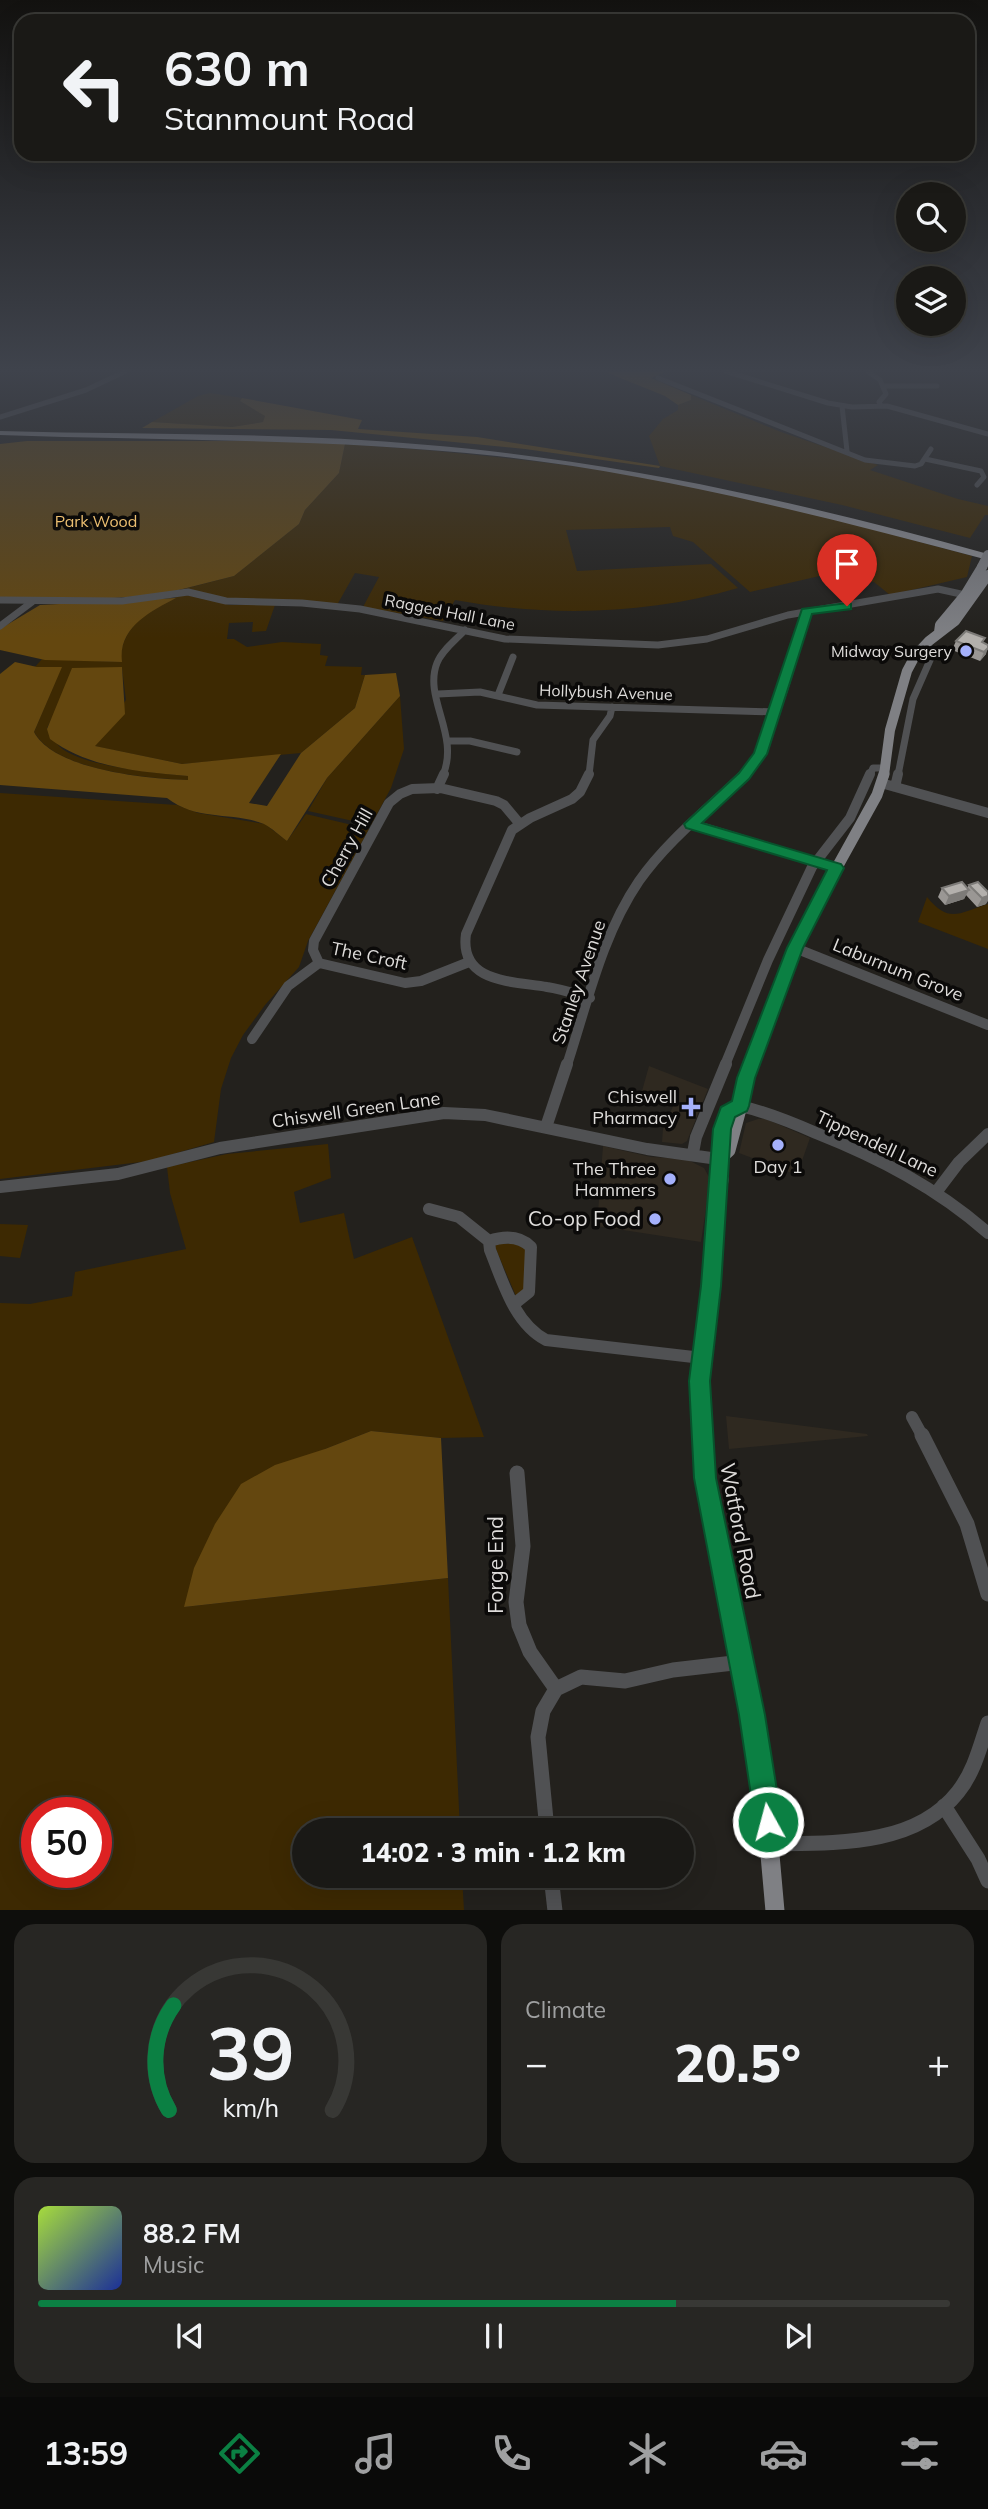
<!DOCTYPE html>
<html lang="en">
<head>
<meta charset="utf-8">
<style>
  body { margin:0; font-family:Mulish,sans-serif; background:#272623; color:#f1f3f6; height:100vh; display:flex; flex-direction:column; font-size:26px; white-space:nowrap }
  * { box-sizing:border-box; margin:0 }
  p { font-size:23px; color:#9fa0a1 }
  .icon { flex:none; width:38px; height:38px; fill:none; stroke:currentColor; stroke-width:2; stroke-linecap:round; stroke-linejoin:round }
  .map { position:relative; height:1910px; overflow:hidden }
  .sheet { display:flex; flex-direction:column; gap:14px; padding:14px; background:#0e0e0c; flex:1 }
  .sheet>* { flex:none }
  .banner { position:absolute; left:14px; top:14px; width:961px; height:147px; border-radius:21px; box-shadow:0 7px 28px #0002,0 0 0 2px #383835; background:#1a1916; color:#f1f3f6; overflow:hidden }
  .tools { position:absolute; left:896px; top:182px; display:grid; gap:14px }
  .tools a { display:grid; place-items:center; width:70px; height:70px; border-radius:50%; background:#1a1916; box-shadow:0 7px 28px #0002,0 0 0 2px #383835; font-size:35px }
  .speed { position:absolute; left:21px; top:1797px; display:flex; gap:14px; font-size:35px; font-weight:700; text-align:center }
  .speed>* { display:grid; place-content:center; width:91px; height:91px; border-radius:50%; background:#1a1916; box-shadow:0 7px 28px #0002,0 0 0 2px #383835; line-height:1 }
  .speed .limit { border:10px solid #d22; background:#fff; color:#111 }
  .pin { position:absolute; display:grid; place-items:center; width:60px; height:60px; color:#fff; margin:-72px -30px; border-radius:50% 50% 50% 0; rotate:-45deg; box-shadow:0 0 7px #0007 }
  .pin .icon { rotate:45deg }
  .me { position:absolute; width:77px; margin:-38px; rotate:353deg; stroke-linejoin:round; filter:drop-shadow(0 0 5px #0008) }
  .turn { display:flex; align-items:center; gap:24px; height:147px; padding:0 35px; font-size:32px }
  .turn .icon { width:91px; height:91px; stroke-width:2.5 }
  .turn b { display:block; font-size:49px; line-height:60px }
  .big { font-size:52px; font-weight:800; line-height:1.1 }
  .sheet .widget { flex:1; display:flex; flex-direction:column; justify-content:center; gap:10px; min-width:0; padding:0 24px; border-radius:21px; background:#272623 }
  .sheet .dial { align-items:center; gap:0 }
  .dial svg { height:182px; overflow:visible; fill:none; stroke:#383835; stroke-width:7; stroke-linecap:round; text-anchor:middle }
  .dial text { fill:#f1f3f6; stroke:none }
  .song { display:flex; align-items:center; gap:21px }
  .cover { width:84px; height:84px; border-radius:10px; background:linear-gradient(135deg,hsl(80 70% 55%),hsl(230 70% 35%)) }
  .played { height:7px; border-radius:4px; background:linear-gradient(90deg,#0b8043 70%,#383835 70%) }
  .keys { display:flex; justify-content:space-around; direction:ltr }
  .heat { display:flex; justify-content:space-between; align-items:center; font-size:38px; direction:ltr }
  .sheet .tiles { flex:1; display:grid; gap:14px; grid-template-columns:1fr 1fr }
  .widget:last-child { grid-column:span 2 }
  .trip { position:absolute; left:292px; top:1818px; width:402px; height:70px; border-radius:35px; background:#1a1916; box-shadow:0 7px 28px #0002,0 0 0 2px #383835; font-weight:800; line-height:70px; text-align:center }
  .tab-bar { display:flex; height:112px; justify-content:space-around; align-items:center; background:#0a0a09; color:#9fa0a1 }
  .tab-bar .icon { width:49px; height:49px }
  .tab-bar .selected { color:#0b8043 }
  .tab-bar b { font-size:32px; color:#f1f3f6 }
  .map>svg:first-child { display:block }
</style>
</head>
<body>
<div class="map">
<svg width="988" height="1911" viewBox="0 0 988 1911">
  <rect width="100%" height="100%" fill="#23211d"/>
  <path fill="#2f2920" d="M649 1066 708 1089 687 1141 682 1144 662 1142 663 1129 674 1104 642 1091Z
    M758 1119H766L810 1138 797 1175 739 1153 746 1123Z
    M603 1146 651 1157 686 1159 704 1168 709 1177V1189L701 1242 597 1226Z
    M726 1416 867 1434 868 1436 729 1449Z"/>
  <path fill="#3d2902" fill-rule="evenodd" d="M210 393 242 398 241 401 266 416 263 422 232 427 152 422 198 396Z
    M691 395 781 432 878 465 870 470 958 499 988 506V515H985L970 538 842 505 660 466 649 436 663 419 678 410V405L691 400Z
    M345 444C448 451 550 461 652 478 760 496 866 528 972 556L967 577 890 595 874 582 824 575 750 592 693 542 673 536 670 527 566 530 577 571 711 564 738 588C647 615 548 617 455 600L443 621 363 607 379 577 355 573 337 605 238 600 168 593 234 576 299 524 305 510 339 473Z
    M181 595 196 596 230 605H275L266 631 252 632 253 622 229 623 227 639H234L247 647 282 642 321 644 320 655 328 656 325 666 362 667 361 675H365L355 708 301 753 182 764 94 746 126 700 122 668 52 718 47 728C51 734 55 742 60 747 83 767 158 773 189 776L188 780C147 778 56 771 34 732L61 668 35 667 42 659 121 662C119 627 152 607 181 595Z
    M400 696 404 749 391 788 371 825 308 811 327 778Z
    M0 793 177 805 198 813 265 824 287 841 306 814 369 829 308 941 299 967 265 1005 243 1035 231 1058 221 1089 214 1142 149 1161 0 1179Z
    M927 897C949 924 959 913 988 904V949L918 922Z
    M328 1144 331 1178 294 1192 300 1223 344 1213 354 1259 412 1237 484 1437 441 1438 371 1431 325 1449 184 1607 448 1578 460 1830H304V1876H462L464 1910 0 1911V1303L30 1304 72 1296 75 1272 186 1249 170 1193 167 1167 227 1154ZM37 1813H96V1872H37Z
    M0 1224 28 1225 20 1258 0 1256Z
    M525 1243 527 1290 516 1296 495 1247 496 1244Z"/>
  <path fill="#64470f" d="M612 371H667L651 378 691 395V400L678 405 665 396 608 373Z
    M242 398 362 420 358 429 477 437 660 466 659 468 525 449 331 430 142 428 152 422 232 427 263 422 265 416 240 401Z
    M27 441H302L345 444 339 473 305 510 299 524 234 576 159 595 98 599 0 598V444Z
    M176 598C150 612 118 627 122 662L45 660 0 650V629L40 605Z
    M15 662 37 667H62L34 732C54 770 148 779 188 780V776C142 772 88 768 50 739L47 729 72 668 122 667 125 714 95 746 182 764 281 754 249 803 267 806 301 753 355 708 365 675 396 673 400 696 327 778 287 841C280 836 272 828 264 824 232 811 198 822 167 798L0 785V674Z
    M371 1431 441 1438 448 1578 184 1607 194 1568 215 1524 241 1484 275 1465 325 1449Z"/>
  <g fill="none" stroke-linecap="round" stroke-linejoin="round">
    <path stroke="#505153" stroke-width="5" d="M725 371 828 403 852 407 887 406 988 434
      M867 371 880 380 886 394 879 402 881 406
      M658 378 865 460 915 466 921 464 931 449
      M884 386H937
      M842 406 847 451
      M0 417 86 390 126 371
      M925 459 981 471 984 477 977 485"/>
    <path stroke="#505153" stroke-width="7" d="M0 600 122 601 188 592 226 601 302 603 360 609 505 639 658 645 707 639 788 615 938 589 970 596
      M0 626 32 602
      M438 694 480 692 537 705 775 712
      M498 695 513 657
      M449 741H470L517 752
      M443 775C460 735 423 698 437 663 442 650 456 640 465 630
      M589 775 593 740 610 716 612 707
      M742 775C773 745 792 663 806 620V612
      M870 775 873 768H886
      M898 775 913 699 934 651 925 645"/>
    <path stroke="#505153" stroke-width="10" d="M589 774 580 792 572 799 530 818 512 830 466 934C459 983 512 981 547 987 561 989 576 994 590 998
      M881 783 988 813
      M895 787 898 774
      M437 789 444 774
      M691 824 836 868
      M795 948 988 1025
      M319 963 313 950 314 941 389 803 400 794 412 789 440 788 496 801 504 805 519 823
      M252 1039 288 986 319 963 405 983 421 981 469 962
      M567 1065C587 1004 602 935 639 881 667 841 709 808 744 774
      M725 1065 768 960 812 867 850 818 870 774"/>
    <path stroke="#505153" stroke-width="12" d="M740 1106C767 1112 791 1122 816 1133 879 1158 937 1188 988 1233
      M546 1127 567 1064
      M693 1153 696 1137 726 1064
      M0 1187 118 1174 220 1148 444 1113 485 1115 647 1149 718 1159
      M937 1191 959 1162 988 1134
      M429 1209 459 1217 489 1241
      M514 1304 529 1292 531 1247C519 1235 504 1236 489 1241L490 1250C503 1282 514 1323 546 1340L702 1358
      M912 1417 923 1437"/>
    <path stroke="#505153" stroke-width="15" d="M922 1435 967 1524 988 1594
      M517 1473 523 1546 516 1602 519 1625 530 1652 556 1689
      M944 1806 978 1859 988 1881
      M547 1830 538 1737 543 1711 556 1689 581 1677 625 1681 673 1670 742 1662
      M771 1844C833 1843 915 1847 958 1792 974 1772 980 1747 988 1723
      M551 1876 555 1911"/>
    <path stroke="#7f8084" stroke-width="10" d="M939 632 940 625 965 595 982 567
      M884 775 890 730 907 671 915 656 929 641 955 621 988 575"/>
    <path stroke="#7f8084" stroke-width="11" d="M751 1065 805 925 877 795 884 774"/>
    <path stroke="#7f8084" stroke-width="15" d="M718 1159 728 1150 751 1064
      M701 1437 699 1381 721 1179 719 1144 727 1112 740 1106"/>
    <path stroke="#7f8084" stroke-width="19" d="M701 1435 705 1478 763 1776 775 1911"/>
    <path fill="#919297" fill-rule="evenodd" d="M0 431C143 435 286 432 428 445 619 461 804 503 988 554V560C825 517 665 475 497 456 332 438 166 441 0 435Z"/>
    <path stroke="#7f8084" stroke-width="10" d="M982 567 988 555"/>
  </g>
  <path fill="#9a9794" d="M956 641 983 643 986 654 980 661 952 650Z
    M978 882 986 904 977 907 966 895 964 899 945 905 938 897 942 888H967L969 885Z"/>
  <path fill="#7d7b78" d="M988 648 986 654 980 661 984 652Z
    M969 890 964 899 945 905 949 896Z
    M988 896V901L986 904 977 907 982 898Z"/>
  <path fill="#b3b0ac" stroke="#7d7b78" stroke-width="2" d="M966 631 985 638 982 642 988 645V648L984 652 956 641Z
    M962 882 969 890 949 896 942 888Z
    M978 882 988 892V896L982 898 969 885Z"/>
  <linearGradient id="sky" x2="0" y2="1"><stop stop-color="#131210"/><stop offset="0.58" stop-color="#3f434c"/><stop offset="1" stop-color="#3f434c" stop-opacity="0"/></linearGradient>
  <rect width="988" height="638" fill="url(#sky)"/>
  <path fill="#0b8043" stroke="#07532c" stroke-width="2" d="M847 603 851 604V609L812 614 767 754 749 779 702 823 841 864 844 868 803 948 755 1078 749 1106 747 1111 735 1117 731 1129 721 1286 710 1381 716 1478 765 1715 782 1822 778 1831 768 1835 759 1831 755 1822 739 1715 694 1478 689 1381 701 1286 713 1129 721 1107 732 1101 737 1078 787 948 827 870 686 828 684 824 739 773 754 753 802 609Z"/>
  <g fill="#a5b1fc" stroke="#0b0a09" stroke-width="2.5">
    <circle cx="966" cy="651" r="7"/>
    <path d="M687.5 1096.5h7v7h7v7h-7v7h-7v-7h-7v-7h7z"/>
    <circle cx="778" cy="1145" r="7"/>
    <circle cx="670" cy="1179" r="7"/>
    <circle cx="655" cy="1219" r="7"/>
  </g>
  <g text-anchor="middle" stroke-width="7" stroke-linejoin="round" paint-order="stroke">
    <g font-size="16" fill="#ecbf71" stroke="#0b0a09">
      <text x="96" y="527">Park Wood</text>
    </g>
    <g font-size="16" fill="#dedcda" stroke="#0b0a09">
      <text transform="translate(450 612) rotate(11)" y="6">Ragged Hall Lane</text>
      <text transform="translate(606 692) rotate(2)" y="6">Hollybush Avenue</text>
    </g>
    <g font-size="16" fill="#dedcda" stroke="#0b0a09" text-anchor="end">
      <text x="952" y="657">Midway Surgery</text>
    </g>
    <g font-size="18" fill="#dedcda" stroke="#0b0a09">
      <text transform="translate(347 848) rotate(-61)" y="6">Cherry Hill</text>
      <text transform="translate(369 956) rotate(12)" y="6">The Croft</text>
      <text transform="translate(898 970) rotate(22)" y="6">Laburnum Grove</text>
      <text transform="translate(579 982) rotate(-71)" y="6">Stanley Avenue</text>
      <text transform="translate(356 1110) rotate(-8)" y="6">Chiswell Green Lane</text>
      <text transform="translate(877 1144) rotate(25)" y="6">Tippendell Lane</text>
    </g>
    <g font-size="18" fill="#dedcda" stroke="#0b0a09" text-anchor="end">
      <text x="677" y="1103">Chiswell<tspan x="677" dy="21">Pharmacy</tspan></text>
      <text x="778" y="1173" text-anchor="middle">Day 1</text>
      <text x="656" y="1175">The Three<tspan x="656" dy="21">Hammers</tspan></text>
    </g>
    <g font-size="21" fill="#dedcda" stroke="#0b0a09" text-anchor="end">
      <text x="641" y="1226">Co-op Food</text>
    </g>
    <g font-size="21" fill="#dedcda" stroke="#0b0a09">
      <text transform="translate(740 1531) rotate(79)" y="7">Watford Road</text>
      <text transform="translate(496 1565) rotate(-90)" y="7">Forge End</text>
    </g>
  </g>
</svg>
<div class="tools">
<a><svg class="icon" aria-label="search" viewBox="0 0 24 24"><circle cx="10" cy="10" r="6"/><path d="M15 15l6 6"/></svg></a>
<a><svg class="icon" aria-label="layers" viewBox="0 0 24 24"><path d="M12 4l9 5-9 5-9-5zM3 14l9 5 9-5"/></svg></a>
</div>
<div class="speed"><div class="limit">50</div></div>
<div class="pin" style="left:847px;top:606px;background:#d93025"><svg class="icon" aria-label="arrive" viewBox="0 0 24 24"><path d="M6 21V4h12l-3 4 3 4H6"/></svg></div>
<svg class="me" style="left:768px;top:1822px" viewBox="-20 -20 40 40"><circle r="17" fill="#0b8043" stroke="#fff" stroke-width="3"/><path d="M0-11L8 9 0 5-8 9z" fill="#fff"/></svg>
<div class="trip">14:02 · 3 min · 1.2 km</div>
<div class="banner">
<div class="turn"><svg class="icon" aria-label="left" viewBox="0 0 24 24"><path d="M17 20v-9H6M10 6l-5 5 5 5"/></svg><div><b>630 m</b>Stanmount Road</div></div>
</div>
</div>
<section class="sheet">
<div class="tiles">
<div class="widget dial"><svg viewBox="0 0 100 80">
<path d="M14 69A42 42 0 1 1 86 69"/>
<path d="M14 69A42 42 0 0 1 16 23" stroke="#0b8043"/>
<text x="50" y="56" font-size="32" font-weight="700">39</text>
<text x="50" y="72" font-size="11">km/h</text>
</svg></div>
<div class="widget"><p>Climate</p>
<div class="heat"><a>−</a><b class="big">20.5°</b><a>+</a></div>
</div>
<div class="widget">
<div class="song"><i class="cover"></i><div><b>88.2 FM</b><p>Music</p></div></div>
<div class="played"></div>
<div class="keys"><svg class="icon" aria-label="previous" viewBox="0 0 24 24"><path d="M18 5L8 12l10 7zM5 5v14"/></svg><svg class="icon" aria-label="pause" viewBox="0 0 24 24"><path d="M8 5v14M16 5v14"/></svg><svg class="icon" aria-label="next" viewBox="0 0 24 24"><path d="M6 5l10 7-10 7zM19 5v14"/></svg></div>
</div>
</div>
</section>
<nav class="tab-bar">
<b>13:59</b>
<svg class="icon selected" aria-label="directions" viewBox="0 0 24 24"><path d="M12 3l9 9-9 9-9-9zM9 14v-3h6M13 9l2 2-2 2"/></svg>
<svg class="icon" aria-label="music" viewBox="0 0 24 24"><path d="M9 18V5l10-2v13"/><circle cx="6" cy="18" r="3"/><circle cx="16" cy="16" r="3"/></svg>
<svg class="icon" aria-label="phone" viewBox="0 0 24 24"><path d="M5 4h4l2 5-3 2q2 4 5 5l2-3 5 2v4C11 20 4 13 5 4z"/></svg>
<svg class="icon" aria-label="climate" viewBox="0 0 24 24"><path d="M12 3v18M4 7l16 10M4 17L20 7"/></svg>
<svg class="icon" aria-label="car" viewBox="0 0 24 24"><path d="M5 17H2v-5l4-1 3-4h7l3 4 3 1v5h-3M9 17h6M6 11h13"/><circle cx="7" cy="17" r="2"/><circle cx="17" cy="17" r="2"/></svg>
<svg class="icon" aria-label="filters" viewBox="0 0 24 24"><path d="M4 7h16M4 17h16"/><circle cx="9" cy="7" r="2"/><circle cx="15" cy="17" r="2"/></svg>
</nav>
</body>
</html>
